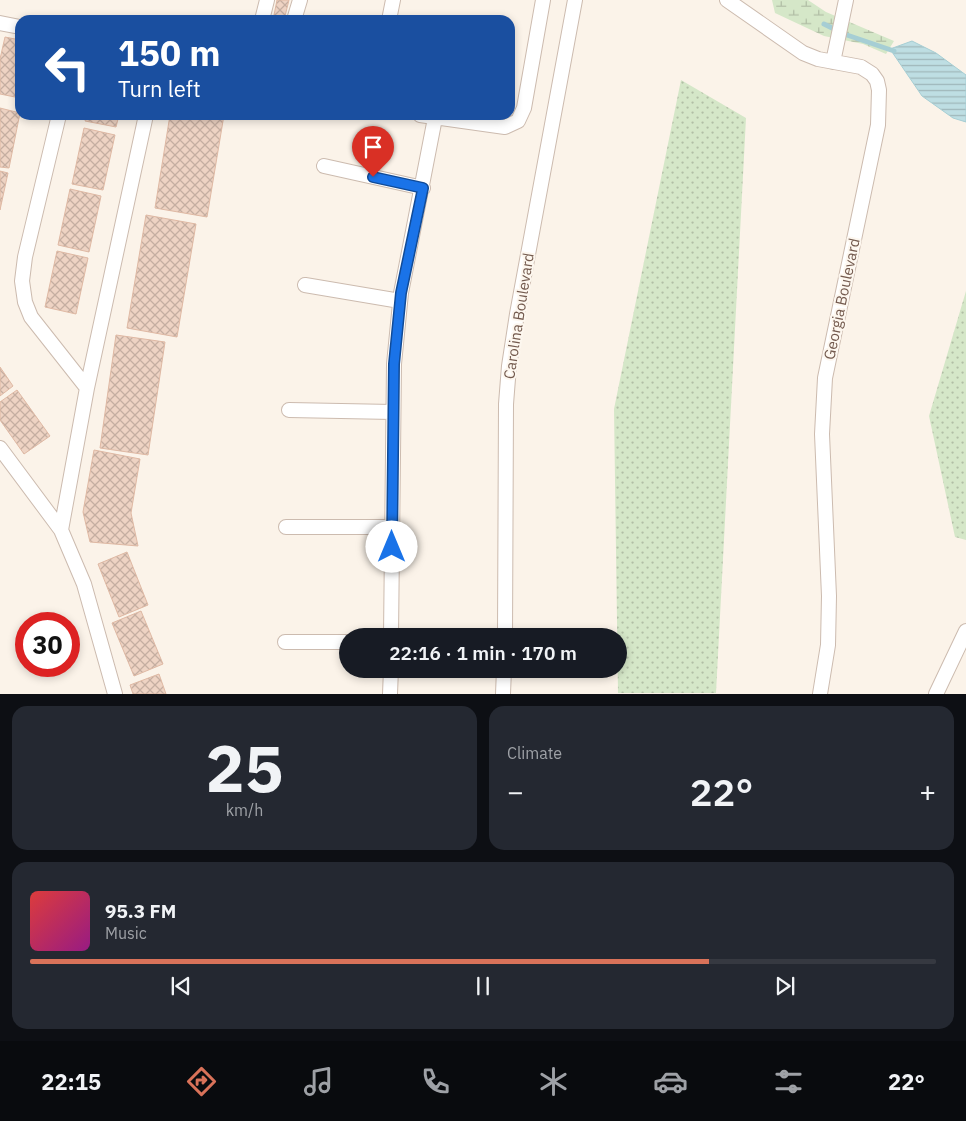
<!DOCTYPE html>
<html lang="en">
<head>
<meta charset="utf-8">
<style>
  body { margin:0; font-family:"IBM Plex Sans",sans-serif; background:#242831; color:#f1f3f6; height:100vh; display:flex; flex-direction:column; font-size:19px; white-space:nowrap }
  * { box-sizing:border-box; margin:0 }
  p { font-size:16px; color:#9ea1a6 }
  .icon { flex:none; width:28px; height:28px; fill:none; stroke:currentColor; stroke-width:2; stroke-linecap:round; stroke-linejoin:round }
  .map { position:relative; height:694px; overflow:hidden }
  .panel { display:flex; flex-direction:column; gap:12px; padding:12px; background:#0d0f14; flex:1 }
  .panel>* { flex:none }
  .hud { position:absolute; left:15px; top:15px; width:500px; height:105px; border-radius:15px; box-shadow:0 2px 8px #0003; background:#1a4fa0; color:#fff; overflow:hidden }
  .speed { position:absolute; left:15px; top:612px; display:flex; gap:10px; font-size:25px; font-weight:700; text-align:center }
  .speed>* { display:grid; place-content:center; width:65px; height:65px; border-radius:50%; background:#171b24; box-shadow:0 2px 8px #0003; line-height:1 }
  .speed .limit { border:8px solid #d22; background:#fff; color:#111 }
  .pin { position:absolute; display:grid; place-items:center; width:42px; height:42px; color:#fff; margin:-51px -21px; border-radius:50% 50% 50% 0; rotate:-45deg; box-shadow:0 0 5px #0007 }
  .pin .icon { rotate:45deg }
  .me { position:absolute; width:55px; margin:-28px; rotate:0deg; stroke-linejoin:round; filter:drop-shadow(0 0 4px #0008) }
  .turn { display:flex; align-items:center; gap:18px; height:105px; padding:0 20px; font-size:22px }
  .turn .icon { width:65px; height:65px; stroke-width:2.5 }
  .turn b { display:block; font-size:35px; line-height:42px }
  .big { font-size:38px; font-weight:600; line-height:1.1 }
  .panel .widget { flex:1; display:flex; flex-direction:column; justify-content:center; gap:8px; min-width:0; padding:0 18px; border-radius:15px; background:#242831 }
  .panel .dial { align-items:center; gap:0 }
  .dial b { font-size:65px; line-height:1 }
  .song { display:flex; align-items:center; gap:15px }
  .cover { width:60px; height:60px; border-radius:8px; background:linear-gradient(135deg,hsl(0 70% 55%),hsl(310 70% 35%)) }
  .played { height:5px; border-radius:2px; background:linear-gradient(90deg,#d97259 75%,#363941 75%) }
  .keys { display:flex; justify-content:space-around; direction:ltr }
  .heat { display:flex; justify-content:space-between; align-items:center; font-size:28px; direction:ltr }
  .panel .tiles { flex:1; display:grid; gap:12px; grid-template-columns:1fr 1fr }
  .widget:last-child { grid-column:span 2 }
  .trip { position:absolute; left:339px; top:628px; width:288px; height:50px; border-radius:25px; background:#171b24; box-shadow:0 2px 8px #0003; font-weight:600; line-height:50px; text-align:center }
  .tabs { display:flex; height:80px; justify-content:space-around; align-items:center; background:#090b0e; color:#9ea1a6 }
  .tabs .icon { width:35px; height:35px }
  .tabs .active { color:#d97259 }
  .tabs b { font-size:22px; color:#f1f3f6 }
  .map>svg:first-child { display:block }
</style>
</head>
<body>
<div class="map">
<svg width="966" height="694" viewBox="0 0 966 694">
  <defs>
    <pattern id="grass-dots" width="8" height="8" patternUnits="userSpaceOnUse" patternTransform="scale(1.25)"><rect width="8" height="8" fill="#d5e7c8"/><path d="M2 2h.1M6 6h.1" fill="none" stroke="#b1bea5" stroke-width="1.8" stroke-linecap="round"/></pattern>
    <pattern id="wetland-marsh" width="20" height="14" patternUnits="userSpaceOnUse" patternTransform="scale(1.25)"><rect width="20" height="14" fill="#d5e7c8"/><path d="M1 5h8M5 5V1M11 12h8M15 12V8" fill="none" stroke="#b1bea5"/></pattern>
    <pattern id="water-rules" width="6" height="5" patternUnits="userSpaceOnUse" patternTransform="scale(1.25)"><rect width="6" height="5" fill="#bedee3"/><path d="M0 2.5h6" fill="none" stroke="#9fb7ba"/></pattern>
    <pattern id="building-cross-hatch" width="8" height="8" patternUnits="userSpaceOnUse" patternTransform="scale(1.25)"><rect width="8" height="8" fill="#eed3c3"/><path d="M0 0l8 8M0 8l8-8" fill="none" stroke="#c5aea1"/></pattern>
  </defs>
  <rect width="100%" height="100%" fill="#fbf3e9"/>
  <path fill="url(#grass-dots)" d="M681 80 746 118 716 693H618L614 409Z
    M966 291V540L955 537 929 416Z"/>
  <path fill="url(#wetland-marsh)" d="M772 0H808L826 12 894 41 886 54 863 44 824 36 775 13Z"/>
  <path fill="url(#water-rules)" stroke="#a6ced4" d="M912 41 936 53 966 75V122L953 118 922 96 890 49Z"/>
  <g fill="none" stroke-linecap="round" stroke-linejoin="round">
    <path stroke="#a6ced4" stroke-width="5" d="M824 24 844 34 894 51"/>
  </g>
  <path fill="url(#building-cross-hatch)" stroke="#dfb9a4" d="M277 0H289L284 20H273Z
    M5 37 20 40V98L0 94V59Z
    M0 108 20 113 9 168 0 167Z
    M87 115H119L116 127 85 121Z
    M170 115H224L207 217 155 208Z
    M84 128 115 135 103 190 72 184Z
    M0 171 8 173 0 210Z
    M70 189 101 196 89 252 58 245Z
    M146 215 196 224 177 337 127 328Z
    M57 251 88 258 76 314 45 307Z
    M116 335 165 342 148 455 100 448Z
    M0 367 13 386 0 396Z
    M17 390 50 436 24 454 0 420V402Z
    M94 450 140 459 131 513 138 546 90 542 83 512Z
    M127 552 148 605 119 617 98 564Z
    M141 611 163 664 134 676 112 623Z
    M159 674 166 694H133L130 685Z"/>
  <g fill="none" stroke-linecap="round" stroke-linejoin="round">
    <g stroke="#ccbbaf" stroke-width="16">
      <path id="street" d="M727 0 803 53 818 59 861 67 872 74 877 81 879 90 878 125 825 378 822 434 829 596 828 645 820 694
        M262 20 267 0
        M294 20 300 0
        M389 20 393 0
        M0 23 20 27
        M833 62 846 0
        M59 115 25 257 22 281 25 302 31 317 87 388
        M420 115 505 127 518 121 524 108 543 0
        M324 166 423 188
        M305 285 400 301
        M289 410 393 412
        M0 448 61 530 84 584 115 694
        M286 527H392
        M61 530 87 388 146 115
        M391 636 394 364 401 293 435 118
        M505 636 506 404 509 366 517 314 575 0
        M285 642H348
        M390 694 391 669
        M503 694 504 669
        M936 694 966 631"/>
    </g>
    <use href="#street" stroke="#fff" stroke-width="14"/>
  </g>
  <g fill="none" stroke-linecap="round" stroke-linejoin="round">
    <g stroke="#114b97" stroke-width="12">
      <path id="route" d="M373 177 423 188 401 293 394 364 392 547"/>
    </g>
    <use href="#route" stroke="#1a73e8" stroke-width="9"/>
  </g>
  <g text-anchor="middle" stroke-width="4" stroke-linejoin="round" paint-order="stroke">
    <g font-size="15" fill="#735a4e" stroke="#fdf7ef">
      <text transform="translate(842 299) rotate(-78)" y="5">Georgia Boulevard</text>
      <text transform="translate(519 316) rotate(-81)" y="5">Carolina Boulevard</text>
    </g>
  </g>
</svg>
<div class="speed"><div class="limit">30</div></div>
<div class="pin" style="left:373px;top:177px;background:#d93025"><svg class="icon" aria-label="arrive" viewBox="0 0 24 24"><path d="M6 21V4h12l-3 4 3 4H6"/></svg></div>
<svg class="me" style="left:392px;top:547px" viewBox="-20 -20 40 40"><circle r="19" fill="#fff"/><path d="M0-13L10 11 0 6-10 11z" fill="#1a73e8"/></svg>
<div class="trip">22:16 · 1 min · 170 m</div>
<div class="hud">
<div class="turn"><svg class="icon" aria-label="left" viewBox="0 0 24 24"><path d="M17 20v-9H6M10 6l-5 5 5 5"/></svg><div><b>150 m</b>Turn left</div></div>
</div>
</div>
<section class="panel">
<div class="tiles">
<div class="widget dial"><b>25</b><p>km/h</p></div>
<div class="widget"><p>Climate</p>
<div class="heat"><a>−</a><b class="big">22°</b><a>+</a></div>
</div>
<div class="widget">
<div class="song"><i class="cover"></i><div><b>95.3 FM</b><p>Music</p></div></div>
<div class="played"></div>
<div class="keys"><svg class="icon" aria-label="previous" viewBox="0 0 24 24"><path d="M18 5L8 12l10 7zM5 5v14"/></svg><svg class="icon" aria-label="pause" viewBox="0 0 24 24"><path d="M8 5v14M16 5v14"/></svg><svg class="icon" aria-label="next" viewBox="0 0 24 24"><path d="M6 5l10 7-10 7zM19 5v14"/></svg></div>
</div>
</div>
</section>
<nav class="tabs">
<b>22:15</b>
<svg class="icon active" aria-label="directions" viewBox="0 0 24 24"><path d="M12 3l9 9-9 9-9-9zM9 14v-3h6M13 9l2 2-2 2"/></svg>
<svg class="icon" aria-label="music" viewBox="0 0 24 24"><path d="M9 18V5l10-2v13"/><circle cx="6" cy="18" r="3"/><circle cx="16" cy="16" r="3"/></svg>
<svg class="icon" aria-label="phone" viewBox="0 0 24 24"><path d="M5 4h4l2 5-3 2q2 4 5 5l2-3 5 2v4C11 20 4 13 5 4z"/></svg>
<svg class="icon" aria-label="climate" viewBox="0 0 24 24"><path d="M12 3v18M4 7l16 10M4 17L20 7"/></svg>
<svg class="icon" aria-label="car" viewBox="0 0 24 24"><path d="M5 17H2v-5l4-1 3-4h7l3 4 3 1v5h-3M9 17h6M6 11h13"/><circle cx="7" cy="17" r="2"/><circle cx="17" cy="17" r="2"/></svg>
<svg class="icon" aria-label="filters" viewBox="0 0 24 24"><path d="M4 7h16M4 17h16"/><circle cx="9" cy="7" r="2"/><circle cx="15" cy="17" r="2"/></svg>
<b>22°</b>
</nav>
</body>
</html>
